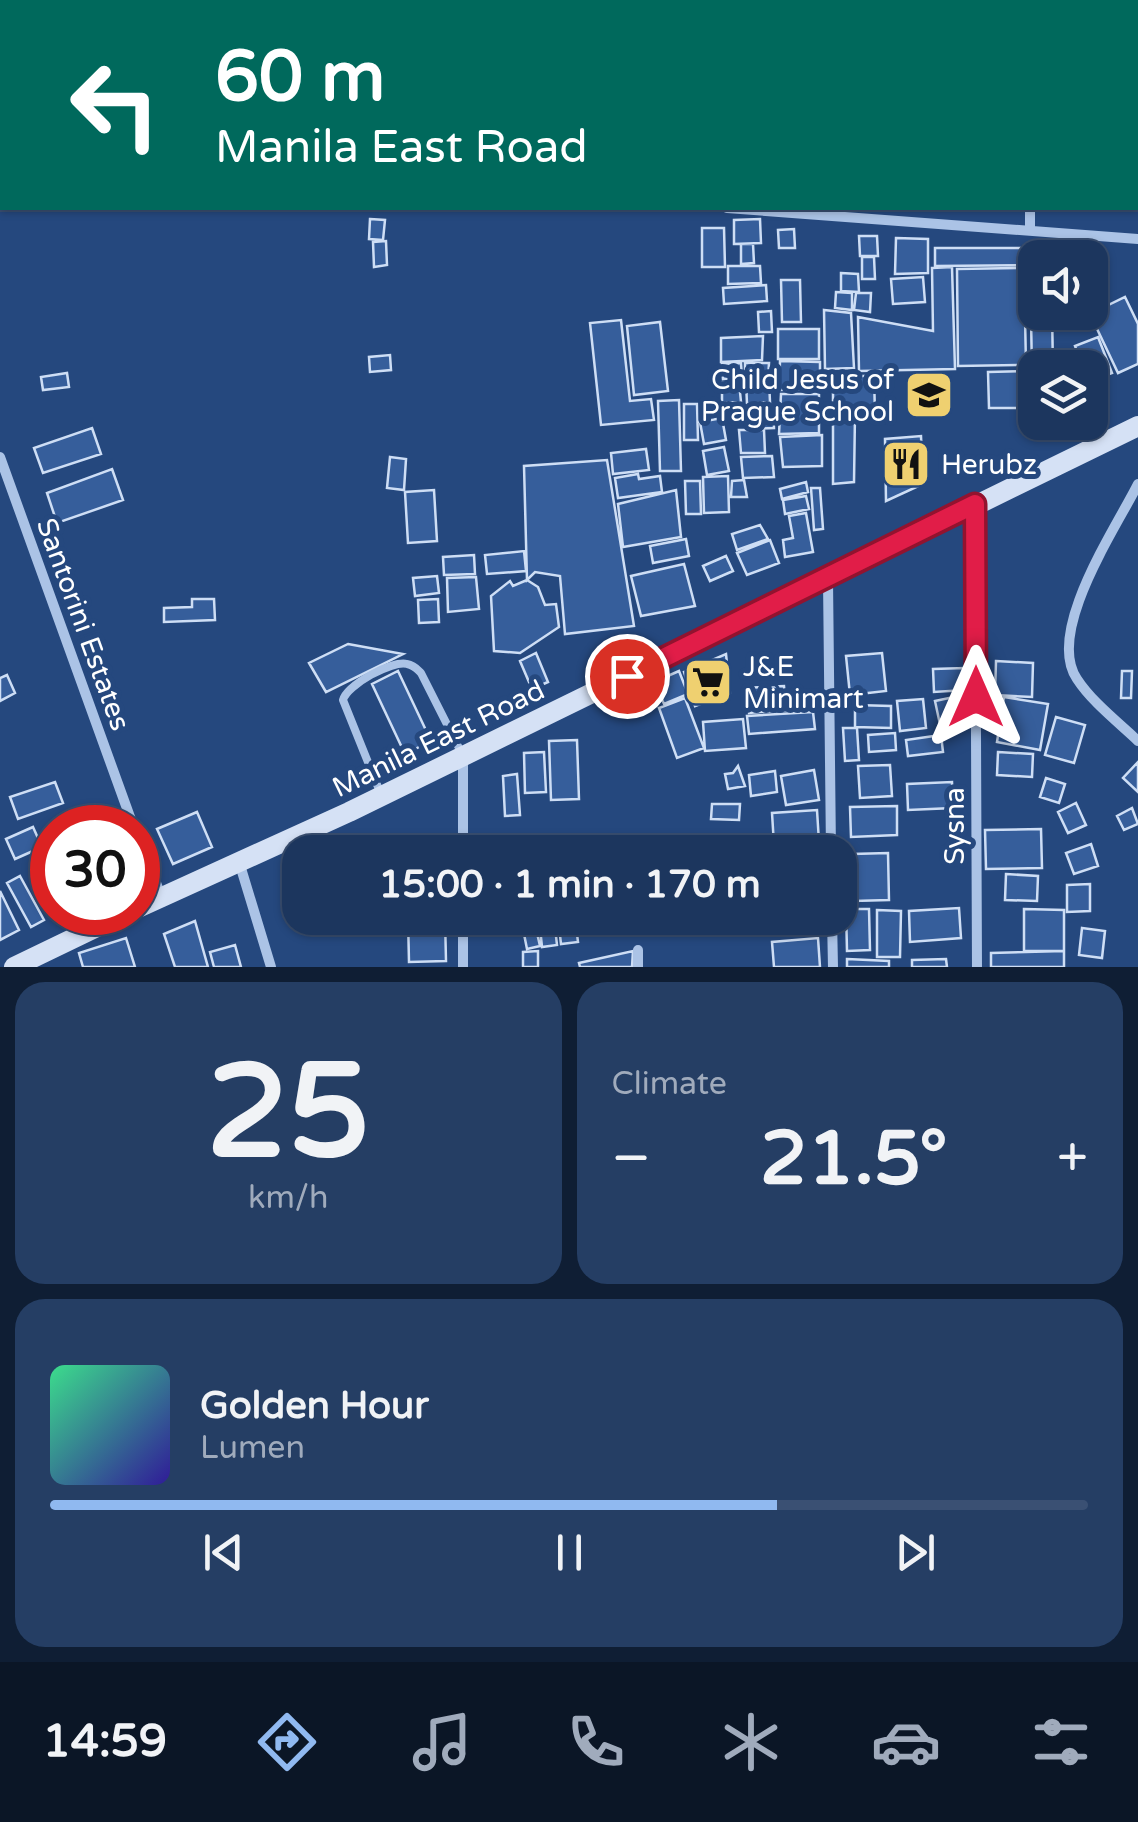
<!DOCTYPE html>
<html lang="en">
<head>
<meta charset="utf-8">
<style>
  body { margin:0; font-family:"Varela Round",sans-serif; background:#253e64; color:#f1f3f6; height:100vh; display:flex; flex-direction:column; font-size:38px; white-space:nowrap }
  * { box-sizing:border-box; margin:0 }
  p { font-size:32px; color:#a0abbc }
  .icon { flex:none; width:55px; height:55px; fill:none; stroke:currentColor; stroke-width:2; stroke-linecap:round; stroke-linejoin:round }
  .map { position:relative; height:967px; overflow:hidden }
  .details { display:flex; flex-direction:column; gap:15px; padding:15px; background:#0f1e34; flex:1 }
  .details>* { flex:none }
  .banner { position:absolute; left:0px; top:0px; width:1140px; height:210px; box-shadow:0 2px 8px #0004,0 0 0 2px #3a5073; background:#00695c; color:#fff; overflow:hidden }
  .tools { position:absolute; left:1018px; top:240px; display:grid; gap:20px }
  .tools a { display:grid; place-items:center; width:90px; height:90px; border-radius:20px; background:#1c365e; box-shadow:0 2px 8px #0004,0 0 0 2px #3a5073; font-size:50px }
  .speed { position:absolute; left:30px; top:805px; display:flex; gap:20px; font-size:50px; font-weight:700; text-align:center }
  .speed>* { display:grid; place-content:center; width:130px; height:130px; border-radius:50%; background:#1c365e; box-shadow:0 2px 8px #0004,0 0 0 2px #3a5073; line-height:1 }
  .speed .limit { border:15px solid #d22; background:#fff; color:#111 }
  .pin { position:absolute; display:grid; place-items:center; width:85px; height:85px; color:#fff; margin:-42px; border:5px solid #fff; border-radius:50%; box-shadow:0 2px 10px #0007 }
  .me { position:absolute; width:110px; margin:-55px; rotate:0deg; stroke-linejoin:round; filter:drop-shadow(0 0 8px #0008) }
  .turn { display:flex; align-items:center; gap:35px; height:210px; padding:0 50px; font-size:45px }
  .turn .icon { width:130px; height:130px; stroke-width:2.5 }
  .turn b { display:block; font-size:70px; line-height:85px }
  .big { font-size:75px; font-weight:700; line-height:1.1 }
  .details .widget { flex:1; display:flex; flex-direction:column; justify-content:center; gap:15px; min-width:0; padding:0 35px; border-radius:30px; background:#253e64 }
  .details .dial { align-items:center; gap:0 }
  .dial b { font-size:130px; line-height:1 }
  .song { display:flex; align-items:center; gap:30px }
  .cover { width:120px; height:120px; border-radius:15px; background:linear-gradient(135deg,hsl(150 70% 55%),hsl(250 70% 35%)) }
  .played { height:10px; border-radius:5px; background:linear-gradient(90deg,#90b9f0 70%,#3a5073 70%) }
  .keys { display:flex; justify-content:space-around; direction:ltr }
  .heat { display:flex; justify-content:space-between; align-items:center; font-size:55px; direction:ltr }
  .details .tiles { flex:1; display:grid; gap:15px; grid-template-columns:1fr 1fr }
  .widget:last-child { grid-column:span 2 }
  .trip { position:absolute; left:282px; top:835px; width:575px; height:100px; border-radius:30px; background:#1c365e; box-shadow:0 2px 8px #0004,0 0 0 2px #3a5073; font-weight:700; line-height:100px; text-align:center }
  .menu { display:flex; height:160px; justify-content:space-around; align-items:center; background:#0b1626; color:#a0abbc }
  .menu .icon { width:70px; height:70px }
  .menu .active { color:#90b9f0 }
  .menu b { font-size:45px; color:#f1f3f6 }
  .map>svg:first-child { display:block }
</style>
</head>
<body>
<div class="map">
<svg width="1138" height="967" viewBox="0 0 1138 967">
  <rect width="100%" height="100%" fill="#25487e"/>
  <path fill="#305996" d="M282 0H1070L282 2Z"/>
  <path fill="#365e9b" stroke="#cedef5" stroke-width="2.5" d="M370 219 385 220 383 240 369 239Z
    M760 219 761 243 734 244V220Z
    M702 228H724L725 267H702Z
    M794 229 795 248H779L778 230Z
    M859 236H877L878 256H860Z
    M896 238 928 239V273L895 274Z
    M386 241 387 265 374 267 373 242Z
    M741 244H753L754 263 741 264Z
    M935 248H1051V258H1035V312H1052L1053 368H1035V408H989L988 372 1032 371 1030 265 935 266Z
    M862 257H874L875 279H862Z
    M728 266H760L761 283 728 284Z
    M952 267 955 369 859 371 858 317 933 331 932 268Z
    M1024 268 1026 365 958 366 957 269Z
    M841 273 858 274 859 292 841 291Z
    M923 277 925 302 893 304 891 279Z
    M781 280H800L801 322H782Z
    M766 285 767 301 724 304 723 288Z
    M836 292 852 293V310L835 308Z
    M856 293H871L870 312 854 310Z
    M1125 297 1138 324V364L1118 373 1090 314Z
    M824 310 851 313 854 368 825 369Z
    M771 311 772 332H759L758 312Z
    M621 320 630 401 651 399 654 420 601 425 590 323Z
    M660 322 668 391 634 395 627 326Z
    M778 329H819V359H778Z
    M763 336 762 360 721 362V338Z
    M1098 337 1112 373 1090 381V368H1083L1075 346Z
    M390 355 391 370 370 372 369 357Z
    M780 361 820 362V389L779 390Z
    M741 363 742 377 723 379 722 364Z
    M745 363H769L768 379H745Z
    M67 373 69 387 43 390 41 377Z
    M833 376H874L875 414H855L854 482 833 484Z
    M769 380 770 402 747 404 746 382Z
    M739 382 741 402 722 403V383Z
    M781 394H819V433L779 434Z
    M679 400 681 471H660L658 401Z
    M684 404H697L698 440H684Z
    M773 405 774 428 746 429V407Z
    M722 418 726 440 704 444 700 422Z
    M92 428 101 454 43 473 34 448Z
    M739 430H764L765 453H741Z
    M822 435V466L783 467 780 437Z
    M921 436 923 484 886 501 885 439Z
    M724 447 729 471 707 475 703 451Z
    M646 449 649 470 613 474 611 453Z
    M772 456 774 477 743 478 741 457Z
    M390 457 406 459 404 490 387 488Z
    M607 460 634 626 565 634 560 576 535 572 527 580 524 466Z
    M112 469 123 500 57 523 47 493Z
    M638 474 639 479 660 476 662 492 618 498 615 478Z
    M728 476 729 512 704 513 703 477Z
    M744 480 747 497H731L732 481Z
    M685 481H700L701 514H686Z
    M806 482 808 492 782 499 780 489Z
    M811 488H820L823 529 814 530Z
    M434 490 437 541 408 543 405 492Z
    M676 490 681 537 623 547 618 504Z
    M806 496 809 509 785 514 783 500Z
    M806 513 813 552 785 557 783 540 793 538 789 516Z
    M760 525 768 539 737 550 732 534Z
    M686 539 689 556 653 563 650 546Z
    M770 540 779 563 747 575 737 553Z
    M524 551 526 571 487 574 485 555Z
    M474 555 475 574 444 575 443 557Z
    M726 556 733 571 710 581 703 566Z
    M684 564 695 606 641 616 631 576Z
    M437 576 439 593 415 596 413 578Z
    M476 577 479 609 448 612 447 578Z
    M527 580 538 587 545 605 556 604 559 627 520 653 494 651 491 596 510 581 513 586Z
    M192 599H214L215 620 164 622V608L192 607Z
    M438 599 439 622 419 623 418 600Z
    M348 644 403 654 326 692 309 663Z
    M536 653 548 682 532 689 520 661Z
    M882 653 886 691 850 695 846 656Z
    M726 654 730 693 695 706 684 672Z
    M996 661 1033 663 1032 697 995 695Z
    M965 668V690L934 692 933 669Z
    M398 671 431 741 405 754 372 684Z
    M679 671 688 694 664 704 654 682Z
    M1122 671H1132L1131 698H1121Z
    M7 675 15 693 0 701V678Z
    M784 686 786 710 749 713 744 688Z
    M954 697 959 725 941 729 935 701Z
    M1004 697 1048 704 1040 750 997 742Z
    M685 698 704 748 677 758 659 708Z
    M923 699 926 728 900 731 897 701Z
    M855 705 891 706V728L855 727Z
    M813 712 815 729 749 734 747 716Z
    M1056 717 1085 725 1074 763 1045 755Z
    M743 719 746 748 705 751 703 722Z
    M843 728H857L859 760 845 761Z
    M895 733 896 750 869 752 868 735Z
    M941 735 943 752 908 756 906 740Z
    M577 740 579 799 551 800 549 741Z
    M544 752 546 792 525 793 524 753Z
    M998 752 1033 754 1032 777 997 775Z
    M1138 762V792L1123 778Z
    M890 765 892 796 860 798 858 766Z
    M738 766 745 786 728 789 725 774 733 773Z
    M814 770 819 800 786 805 781 776Z
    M775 771 777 792 751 796 749 775Z
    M517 774 520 815 505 816 503 776Z
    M1046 778 1065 784 1059 803 1040 797Z
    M55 782 63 803 18 819 10 797Z
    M952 782 953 808 908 810 907 784Z
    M1076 803 1086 825 1068 833 1058 812Z
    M712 804H740L739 820 711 819Z
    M897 806V835L851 837 850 807Z
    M1132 808 1138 824 1124 830 1117 816Z
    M817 810 819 842 774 845 772 813Z
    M197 812 212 847 173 864 157 829Z
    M33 827 42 847 15 859 6 839Z
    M1041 829 1042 868 986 869 985 830Z
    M547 840 548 852H525L523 843Z
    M1091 844 1098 866 1074 874 1066 853Z
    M888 853 889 900 853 901 852 854Z
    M1006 874 1038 876 1037 901 1005 900Z
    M20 876 44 920 31 927 7 883Z
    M51 881 52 912H60L52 917 38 888Z
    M1090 884V911L1067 912V885Z
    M0 891 19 930 0 940Z
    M959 908 961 938 910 942 909 911Z
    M846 909H869L870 950 847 951Z
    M1024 909 1064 910V951H1024Z
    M877 910 901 911 900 957H877Z
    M408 918H445L446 961 409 962Z
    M529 918 534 920 540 946 527 949 521 919Z
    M539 918H554L557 945 542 947Z
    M558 918H575L578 942 561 944Z
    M796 918H824L823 934H796Z
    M195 921 208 967H175L164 934Z
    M1082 928 1105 931 1102 958 1079 955Z
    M126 938 135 967H83L79 953Z
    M818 938 820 967H774L772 942Z
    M235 945 241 967H214L210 952Z
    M538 951V967H523V952Z
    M633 951 632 967H580L579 963Z
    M1064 951V967H991V953Z
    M847 959 889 961V967H847Z
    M946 959 947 967H912V960Z"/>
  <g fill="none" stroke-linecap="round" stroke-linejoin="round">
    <path stroke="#abc3e6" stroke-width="8" d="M380 792 343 700C347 685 392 660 407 664 414 665 417 669 421 673L462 754"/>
    <path stroke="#abc3e6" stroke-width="10" d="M28 2 29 0
      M138 2V0
      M0 62 2 57
      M727 208 1138 239
      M1030 230V208
      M0 457 134 828
      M1138 484C1116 528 1045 632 1077 679 1092 702 1118 722 1138 741
      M975 505 977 967
      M828 580 831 852
      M138 835 161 896
      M463 852V757
      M240 865 271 967
      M832 918 833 967
      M638 950V967
      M463 967V918"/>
    <path stroke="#d5e1f5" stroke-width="20" d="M138 908 349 812 1138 426
      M14 967 128 912"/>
  </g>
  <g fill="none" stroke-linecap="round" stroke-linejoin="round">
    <g stroke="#92132f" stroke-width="25">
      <path id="route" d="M627 676 975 504 976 697"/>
    </g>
    <use href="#route" stroke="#e11d48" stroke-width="18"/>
  </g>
  <defs>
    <g id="school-square" transform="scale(2.5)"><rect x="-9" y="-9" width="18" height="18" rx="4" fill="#efd070" stroke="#25487e"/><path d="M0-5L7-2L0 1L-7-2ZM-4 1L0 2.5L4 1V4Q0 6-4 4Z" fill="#111"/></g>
    <g id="restaurant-square" transform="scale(2.5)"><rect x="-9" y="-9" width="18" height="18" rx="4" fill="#efd070" stroke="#25487e"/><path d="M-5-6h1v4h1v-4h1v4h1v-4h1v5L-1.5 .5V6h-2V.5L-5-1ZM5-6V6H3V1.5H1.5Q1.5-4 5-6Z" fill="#111"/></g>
    <g id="supermarket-square" transform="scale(2.5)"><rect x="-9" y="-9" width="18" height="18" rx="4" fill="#efd070" stroke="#25487e"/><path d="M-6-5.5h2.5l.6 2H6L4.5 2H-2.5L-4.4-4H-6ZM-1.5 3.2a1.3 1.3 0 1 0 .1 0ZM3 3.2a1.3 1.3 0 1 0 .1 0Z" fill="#111"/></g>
  </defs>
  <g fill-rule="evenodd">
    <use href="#school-square" x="929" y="395"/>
    <use href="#restaurant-square" x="906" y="464"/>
    <use href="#supermarket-square" x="708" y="682"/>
  </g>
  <g text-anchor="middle" stroke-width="10" stroke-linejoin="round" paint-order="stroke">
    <g font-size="28" fill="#fff" stroke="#25487e" text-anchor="start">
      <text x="894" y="389" text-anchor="end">Child Jesus of<tspan x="894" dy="32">Prague School</tspan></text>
      <text x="941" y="474">Herubz</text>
      <text x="743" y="676">J&amp;E<tspan x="743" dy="32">Minimart</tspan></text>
    </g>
    <g font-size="28" fill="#fff" stroke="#25487e">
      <text transform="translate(84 624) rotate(70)" y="10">Santorini Estates</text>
      <text transform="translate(438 738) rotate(-26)" y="10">Manila East Road</text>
      <text transform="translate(954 826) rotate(-90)" y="10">Sysna</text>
    </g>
  </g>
</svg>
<div class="tools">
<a><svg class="icon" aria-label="sound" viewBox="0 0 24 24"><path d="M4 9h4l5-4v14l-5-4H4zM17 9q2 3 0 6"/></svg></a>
<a><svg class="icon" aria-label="layers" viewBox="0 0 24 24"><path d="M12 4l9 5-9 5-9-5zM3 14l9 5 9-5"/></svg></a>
</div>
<div class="speed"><div class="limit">30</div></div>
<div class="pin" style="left:627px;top:676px;background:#d93025"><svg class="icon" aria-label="arrive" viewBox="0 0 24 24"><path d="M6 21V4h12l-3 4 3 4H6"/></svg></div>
<svg class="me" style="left:976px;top:697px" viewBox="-20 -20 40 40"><path d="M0-17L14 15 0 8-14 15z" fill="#e11d48" stroke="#fff" stroke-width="4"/></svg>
<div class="trip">15:00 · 1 min · 170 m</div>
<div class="banner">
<div class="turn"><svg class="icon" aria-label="left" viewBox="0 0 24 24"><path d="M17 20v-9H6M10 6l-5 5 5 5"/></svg><div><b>60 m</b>Manila East Road</div></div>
</div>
</div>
<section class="details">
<div class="tiles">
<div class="widget dial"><b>25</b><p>km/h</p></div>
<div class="widget"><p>Climate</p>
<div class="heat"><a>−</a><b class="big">21.5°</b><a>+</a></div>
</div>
<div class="widget">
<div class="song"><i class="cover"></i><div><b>Golden Hour</b><p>Lumen</p></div></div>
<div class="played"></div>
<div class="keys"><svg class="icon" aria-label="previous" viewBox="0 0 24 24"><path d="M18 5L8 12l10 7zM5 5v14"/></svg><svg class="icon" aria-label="pause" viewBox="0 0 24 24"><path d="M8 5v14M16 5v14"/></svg><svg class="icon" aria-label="next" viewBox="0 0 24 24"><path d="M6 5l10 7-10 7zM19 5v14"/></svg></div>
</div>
</div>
</section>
<nav class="menu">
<b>14:59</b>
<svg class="icon active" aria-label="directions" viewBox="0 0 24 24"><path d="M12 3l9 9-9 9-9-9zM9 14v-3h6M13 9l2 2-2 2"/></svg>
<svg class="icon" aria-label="music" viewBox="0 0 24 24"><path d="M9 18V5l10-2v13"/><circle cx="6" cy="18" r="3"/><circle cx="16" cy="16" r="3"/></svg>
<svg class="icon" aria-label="phone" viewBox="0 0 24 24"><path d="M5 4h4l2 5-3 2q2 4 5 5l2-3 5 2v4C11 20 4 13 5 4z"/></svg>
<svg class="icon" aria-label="climate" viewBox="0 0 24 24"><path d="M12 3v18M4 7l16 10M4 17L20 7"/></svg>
<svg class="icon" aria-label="car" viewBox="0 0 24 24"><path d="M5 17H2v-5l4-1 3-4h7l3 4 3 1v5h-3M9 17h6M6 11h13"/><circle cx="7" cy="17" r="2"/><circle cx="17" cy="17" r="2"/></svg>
<svg class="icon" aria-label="filters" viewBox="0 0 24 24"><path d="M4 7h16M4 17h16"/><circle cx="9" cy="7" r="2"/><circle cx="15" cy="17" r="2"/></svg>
</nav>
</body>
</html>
